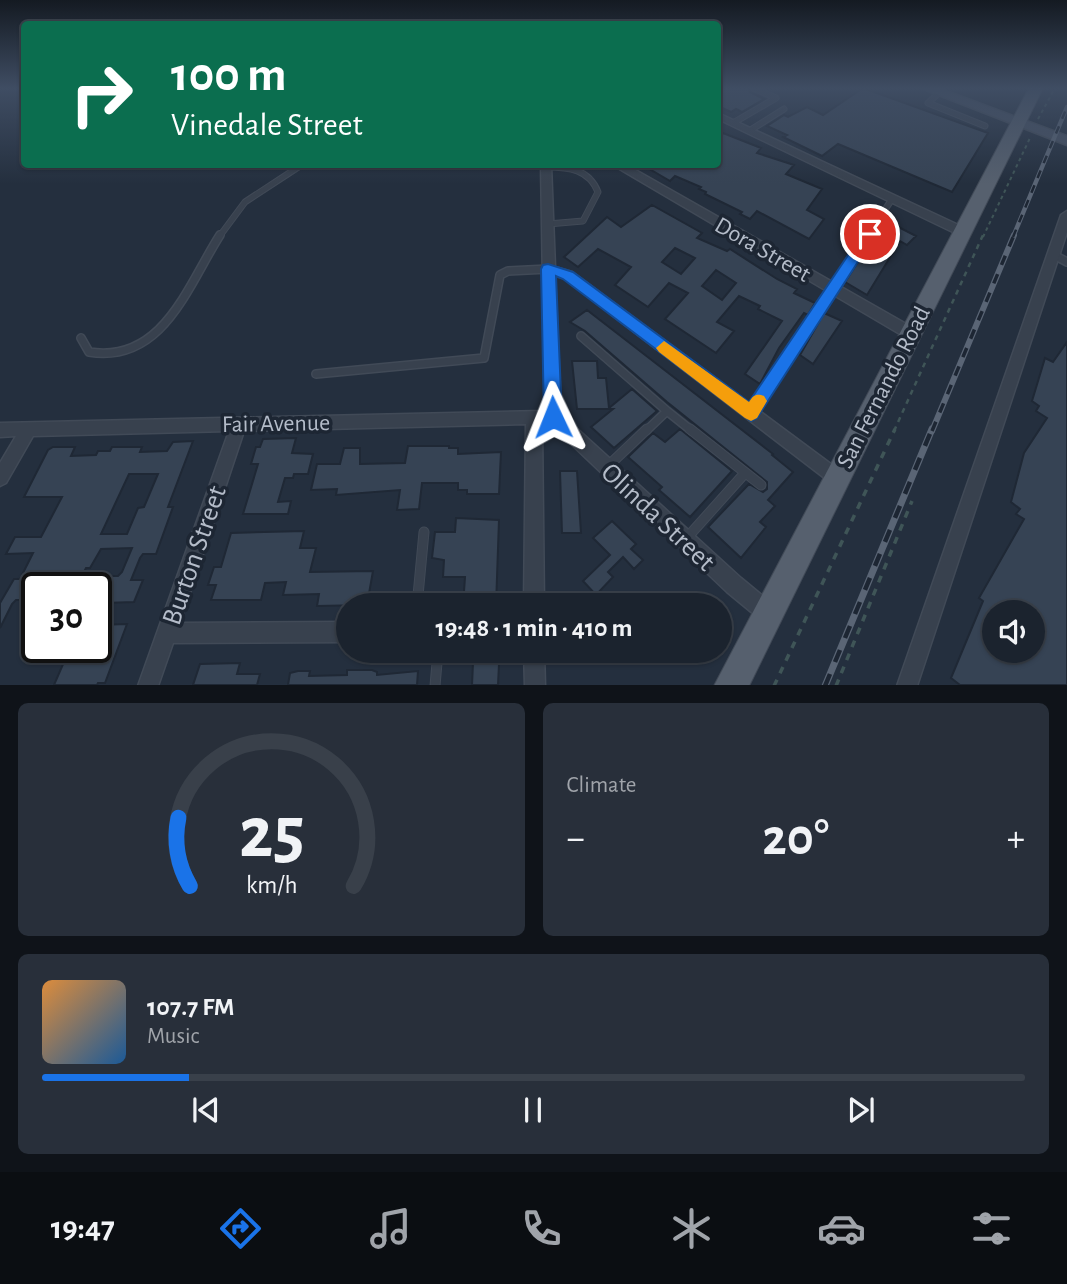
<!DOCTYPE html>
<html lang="en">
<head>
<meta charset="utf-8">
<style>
  body { margin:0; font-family:"Alegreya Sans",sans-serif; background:#282f3a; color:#f1f3f6; height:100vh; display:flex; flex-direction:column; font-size:26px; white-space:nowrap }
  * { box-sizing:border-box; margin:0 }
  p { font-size:23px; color:#a0a4aa }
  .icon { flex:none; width:38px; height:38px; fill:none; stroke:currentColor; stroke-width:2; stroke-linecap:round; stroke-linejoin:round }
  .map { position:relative; height:685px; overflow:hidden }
  .panel { display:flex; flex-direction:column; gap:18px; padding:18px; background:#0f1319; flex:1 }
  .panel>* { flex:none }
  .banner { position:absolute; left:21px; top:21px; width:700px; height:147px; border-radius:7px; box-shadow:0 2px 5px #0004,0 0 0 2px #39404a; background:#0b6e4f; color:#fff; overflow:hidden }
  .controls { position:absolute; left:982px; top:600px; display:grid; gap:14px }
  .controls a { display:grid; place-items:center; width:63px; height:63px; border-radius:50%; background:#1b232e; box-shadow:0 2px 5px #0004,0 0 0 2px #39404a; font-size:35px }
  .speed { position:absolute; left:21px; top:572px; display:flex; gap:14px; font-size:35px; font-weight:700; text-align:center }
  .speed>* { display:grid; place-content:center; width:91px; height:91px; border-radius:50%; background:#1b232e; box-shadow:0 2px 5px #0004,0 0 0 2px #39404a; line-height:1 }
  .speed .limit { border:4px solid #111; border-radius:10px; background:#fff; color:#111 }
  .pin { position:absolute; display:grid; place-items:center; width:60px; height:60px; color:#fff; margin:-30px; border:4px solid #fff; border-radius:50%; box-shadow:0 2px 7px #0007 }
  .me { position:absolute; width:77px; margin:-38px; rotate:358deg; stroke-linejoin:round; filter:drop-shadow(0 0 5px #0008) }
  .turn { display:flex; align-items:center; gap:24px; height:147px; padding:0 35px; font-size:32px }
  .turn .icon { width:91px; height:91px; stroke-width:2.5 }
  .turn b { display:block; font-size:49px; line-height:60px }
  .big { font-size:52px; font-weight:600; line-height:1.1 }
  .panel .card { flex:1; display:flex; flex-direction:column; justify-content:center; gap:10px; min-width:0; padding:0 24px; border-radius:10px; background:#282f3a }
  .panel .dial { align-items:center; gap:0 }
  .dial svg { height:182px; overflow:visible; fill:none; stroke:#39404a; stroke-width:7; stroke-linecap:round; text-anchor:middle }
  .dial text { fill:#f1f3f6; stroke:none }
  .song { display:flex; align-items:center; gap:21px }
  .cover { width:84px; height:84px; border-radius:10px; background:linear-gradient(135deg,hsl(30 70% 55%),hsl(210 70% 35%)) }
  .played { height:7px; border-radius:4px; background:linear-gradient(90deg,#1a73e8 15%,#39404a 15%) }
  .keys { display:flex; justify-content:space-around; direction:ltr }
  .heat { display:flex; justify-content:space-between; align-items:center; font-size:38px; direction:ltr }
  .panel .tiles { flex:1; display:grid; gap:18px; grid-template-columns:1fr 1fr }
  .card:last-child { grid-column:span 2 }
  .trip { position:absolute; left:336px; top:593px; width:396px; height:70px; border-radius:35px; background:#1b232e; box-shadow:0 2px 5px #0004,0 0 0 2px #39404a; font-weight:600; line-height:70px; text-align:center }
  .dock { display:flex; height:112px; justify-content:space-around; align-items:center; background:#0b0e12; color:#a0a4aa }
  .dock .icon { width:49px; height:49px }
  .dock .on { color:#1a73e8 }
  .dock b { font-size:32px; color:#f1f3f6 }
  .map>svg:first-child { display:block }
</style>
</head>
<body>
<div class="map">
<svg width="1067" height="686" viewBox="0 0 1067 686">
  <rect width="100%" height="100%" fill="#242f3e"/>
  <path fill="#364354" stroke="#1f2835" stroke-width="2" fill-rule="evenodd" d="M718 88H748L750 92 764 99 742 112 736 109 731 112 718 106Z
    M863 88 988 133 952 192 838 144 822 156 783 137 787 135 767 126 784 115 788 117 807 107 823 115Z
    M723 133 761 148 757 153 794 165 786 174 822 189 807 210 824 219 809 239 757 211 750 219 740 214 742 212 705 194 706 192 699 189 701 187 675 176 670 181 641 164H718V139Z
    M652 205 702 233 697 238 727 251 730 249 777 279 797 289 794 293 815 303 808 315 804 313 779 348 760 384 745 374 782 321 758 309 760 306 739 296 717 322 734 331 716 353 665 319 688 293 669 283 648 307 615 285 631 267 598 249 578 267 564 257 607 217 621 227ZM675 248 695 258 681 274 662 262ZM716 270 736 283 722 300 702 286Z
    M885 220 916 236 907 245 900 241 867 295 845 282Z
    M587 310 773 454 772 455 793 472 768 500 775 506 760 522 766 527 741 558 708 527 749 484 763 492 767 489V482L667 402 585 331 570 322Z
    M824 313 842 321 813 364 800 355Z
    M1067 342V685H960L951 678 983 601 979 598 1024 519 1016 514 1020 509 1011 502 1024 453 1047 418 1036 411 1039 406 1032 401 1045 358 1053 362ZM994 612H1032V651H994Z
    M572 361H597L598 378H606L609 408 632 389 657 411 614 448 591 427 613 409H577Z
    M680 429 732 471 690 517 659 490 662 487 628 457 653 433 665 442Z
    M296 438 292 453 313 454 308 474H294L293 478H285L278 502 291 501 288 514H243L258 464H251L256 447H260L263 439Z
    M193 441 168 507H173L156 554H143L140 558 131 580H143L134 602 104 603 107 595H103L111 576H118L122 572 132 548 101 549 90 568H86L76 588H37L34 600H16L12 604 0 628V603L14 579H20L33 553 6 554 15 537H41L62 497H24L48 450 53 447H75L71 456 96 455 98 451H110L112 447H142L140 452 167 451 173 442ZM129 474H158L144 507 138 508 127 534H101Z
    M408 446H449V448H458V454L501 452 499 494H467V490H458V483H422L419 509 397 510 400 490 336 495 337 489 311 490 317 464H340L344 448H360V464L405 463Z
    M560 471H577L581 533H562Z
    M456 518 499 520 496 606H463L465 577H443L444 560 432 558 435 532H455Z
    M612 521 636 544 631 549 643 560 634 569 623 557 608 572 613 577 596 595 583 581 610 555 593 538Z
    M304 531 300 548H316L310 572 373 571 367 605 317 606 319 594 283 595 286 582 265 583 261 600H211L216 585H208L214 567H221L231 533Z
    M127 624 105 683H98L97 685H54L70 648H96V625Z
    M494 662 499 664 498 685H472L473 663Z
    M240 663 237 674H260L257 685H193L200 664Z
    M347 670H372L377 672V675L418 671 417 685H288L290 673 298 671H310L309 676 347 675Z"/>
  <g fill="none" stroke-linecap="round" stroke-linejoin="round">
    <g stroke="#414a57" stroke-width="7">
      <path id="lane-far2" d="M940 92 928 103 985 126
        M733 123 776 98 753 88
        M749 131 784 109
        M546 167C569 167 589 169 598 192L583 221 548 224
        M219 237 245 202 303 164
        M867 237 892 199"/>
    </g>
    <g stroke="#414a57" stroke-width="10">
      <path id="lane-far1" d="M1054 255 1067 262
        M581 336 667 411
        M81 338 89 352C163 364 188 285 220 235
        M316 374 484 358 500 275 508 271 548 269
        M751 413 868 235
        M646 431 667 411 692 431"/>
    </g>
    <g stroke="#414a57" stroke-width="11">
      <path id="lane" d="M690 429 761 485
        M607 467 647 429
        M685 540 745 473
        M417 606 424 532
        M435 686 438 651"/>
    </g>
    <g stroke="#414a57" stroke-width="3">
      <path id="street" d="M718 113 967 229 969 232 963 236 959 235 718 119Z
        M541 164H551L555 267 572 272 843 473 845 478 843 483 837 486 831 483 564 278 555 276 561 414 741 578 775 606 778 613 775 620 768 623 761 620 727 592 550 424H542L544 606H524L526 424 244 431 180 623 348 622V642L173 643 158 686H138L229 431 33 436 6 483 0 486V463L16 436 0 437V423L545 411Z
        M611 164H625L915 329 917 333 915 337H905Z
        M1067 211V232L917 686H897L1061 215Z
        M524 651H544L545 686H525Z"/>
    </g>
    <g stroke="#414a57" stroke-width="3">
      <path id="secondary" d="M921 88H938L1067 136V145Z"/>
    </g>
    <g stroke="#414a57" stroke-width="2">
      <path id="primary" d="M1029 88H1043L749 686H714Z"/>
    </g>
    <path stroke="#3f5557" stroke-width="2" stroke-dasharray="3.5 3.5" stroke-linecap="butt" d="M1038 119 1055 88
      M983 237 1030 138"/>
    <path stroke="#3f5557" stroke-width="2.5" stroke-dasharray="5 5" stroke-linecap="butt" d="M894 431 983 235"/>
    <path stroke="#3f5557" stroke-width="3.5" stroke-dasharray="7 7" stroke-linecap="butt" d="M774 686 895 429
      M836 686 912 501"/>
    <use href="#lane-far2" stroke="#38414e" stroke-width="5"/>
    <use href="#lane-far1" stroke="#38414e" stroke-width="7"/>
    <use href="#lane" stroke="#38414e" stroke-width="9"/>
    <use href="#street" fill="#38414e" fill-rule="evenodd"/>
    <use href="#secondary" fill="#465061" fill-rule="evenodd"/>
    <use href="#primary" fill="#56606e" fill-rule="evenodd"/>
    <g stroke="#5a6575" stroke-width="4.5">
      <path id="rail-far2" d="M1013 237 1067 107"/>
    </g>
    <g stroke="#5a6575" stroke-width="6">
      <path id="rail-far1" d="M932 431 1014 235"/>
    </g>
    <g stroke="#5a6575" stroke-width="7">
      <path id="rail" d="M825 686 932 429"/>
    </g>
    <use href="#rail-far2" stroke="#1d2633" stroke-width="2.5" stroke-dasharray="8" stroke-linecap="butt"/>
    <use href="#rail-far1" stroke="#1d2633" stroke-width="3.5" stroke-dasharray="10" stroke-linecap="butt"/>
    <use href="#rail" stroke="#1d2633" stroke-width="4.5" stroke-dasharray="13" stroke-linecap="butt"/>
  </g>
  <linearGradient id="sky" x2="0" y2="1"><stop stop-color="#141a22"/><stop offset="0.48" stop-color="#3f4d63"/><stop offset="1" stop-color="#3f4d63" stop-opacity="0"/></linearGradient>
  <rect width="1067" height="184" fill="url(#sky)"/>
  <path fill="#1a73e8" stroke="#114b97" stroke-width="2" d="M870 229 876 234 757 418 751 421 563 279 556 276 562 417 559 423 553 425 547 423 544 417 541 269 543 265 548 264 573 272 749 402 865 230Z"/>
  <path fill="#f59e0b" d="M664 341 749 402C753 395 757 393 764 396L767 401 757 418 751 421 745 418 659 352 656 348Z"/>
  <g text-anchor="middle" stroke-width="7" stroke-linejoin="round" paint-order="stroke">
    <g font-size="24" fill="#b4bcc9" stroke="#1d2633">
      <text transform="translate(763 249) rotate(30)" y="8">Dora Street</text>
      <text transform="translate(883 387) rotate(-63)" y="8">San Fernando Road</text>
      <text transform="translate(276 423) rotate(-1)" y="8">Fair Avenue</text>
    </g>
    <g font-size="28" fill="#b4bcc9" stroke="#1d2633">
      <text transform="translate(659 516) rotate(43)" y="10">Olinda Street</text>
      <text transform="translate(193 555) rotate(-71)" y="10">Burton Street</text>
    </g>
  </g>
</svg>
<div class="controls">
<a><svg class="icon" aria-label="sound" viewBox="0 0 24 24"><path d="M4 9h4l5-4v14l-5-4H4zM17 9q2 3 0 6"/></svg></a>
</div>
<div class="speed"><div class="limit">30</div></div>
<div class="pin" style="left:870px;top:234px;background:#d93025"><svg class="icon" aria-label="arrive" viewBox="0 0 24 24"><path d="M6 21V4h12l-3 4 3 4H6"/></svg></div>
<svg class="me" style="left:553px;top:417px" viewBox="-20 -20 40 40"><path d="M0-17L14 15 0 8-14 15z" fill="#1a73e8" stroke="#fff" stroke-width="4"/></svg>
<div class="trip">19:48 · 1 min · 410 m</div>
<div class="banner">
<div class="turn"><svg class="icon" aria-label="right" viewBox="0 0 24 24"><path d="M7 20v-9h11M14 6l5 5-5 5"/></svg><div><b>100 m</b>Vinedale Street</div></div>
</div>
</div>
<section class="panel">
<div class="tiles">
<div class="card dial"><svg viewBox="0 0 100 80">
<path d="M14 69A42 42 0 1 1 86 69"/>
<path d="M14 69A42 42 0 0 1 9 39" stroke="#1a73e8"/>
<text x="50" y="56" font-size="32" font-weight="700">25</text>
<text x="50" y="72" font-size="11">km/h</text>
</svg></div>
<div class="card"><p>Climate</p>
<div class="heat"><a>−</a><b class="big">20°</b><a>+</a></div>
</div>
<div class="card">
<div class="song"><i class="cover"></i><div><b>107.7 FM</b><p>Music</p></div></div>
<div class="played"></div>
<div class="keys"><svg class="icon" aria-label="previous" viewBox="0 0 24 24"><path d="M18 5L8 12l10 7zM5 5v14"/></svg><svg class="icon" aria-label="pause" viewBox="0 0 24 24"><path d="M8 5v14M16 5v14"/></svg><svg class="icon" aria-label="next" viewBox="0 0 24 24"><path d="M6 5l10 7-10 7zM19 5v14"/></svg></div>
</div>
</div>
</section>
<nav class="dock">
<b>19:47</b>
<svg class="icon on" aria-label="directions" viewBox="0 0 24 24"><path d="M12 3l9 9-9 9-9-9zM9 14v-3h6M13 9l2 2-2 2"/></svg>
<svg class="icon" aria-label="music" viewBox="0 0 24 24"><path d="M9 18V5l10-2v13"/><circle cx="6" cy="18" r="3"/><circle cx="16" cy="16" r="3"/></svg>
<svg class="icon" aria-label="phone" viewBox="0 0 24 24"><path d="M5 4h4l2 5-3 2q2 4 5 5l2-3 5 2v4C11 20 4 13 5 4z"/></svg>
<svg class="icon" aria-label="climate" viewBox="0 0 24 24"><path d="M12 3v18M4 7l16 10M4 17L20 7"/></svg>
<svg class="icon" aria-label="car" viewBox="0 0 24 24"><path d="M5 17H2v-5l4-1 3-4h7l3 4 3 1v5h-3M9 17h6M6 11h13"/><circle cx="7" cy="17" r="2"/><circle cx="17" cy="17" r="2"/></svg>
<svg class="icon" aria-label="filters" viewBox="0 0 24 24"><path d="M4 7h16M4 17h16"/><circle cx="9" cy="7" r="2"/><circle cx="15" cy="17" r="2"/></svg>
</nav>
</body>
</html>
